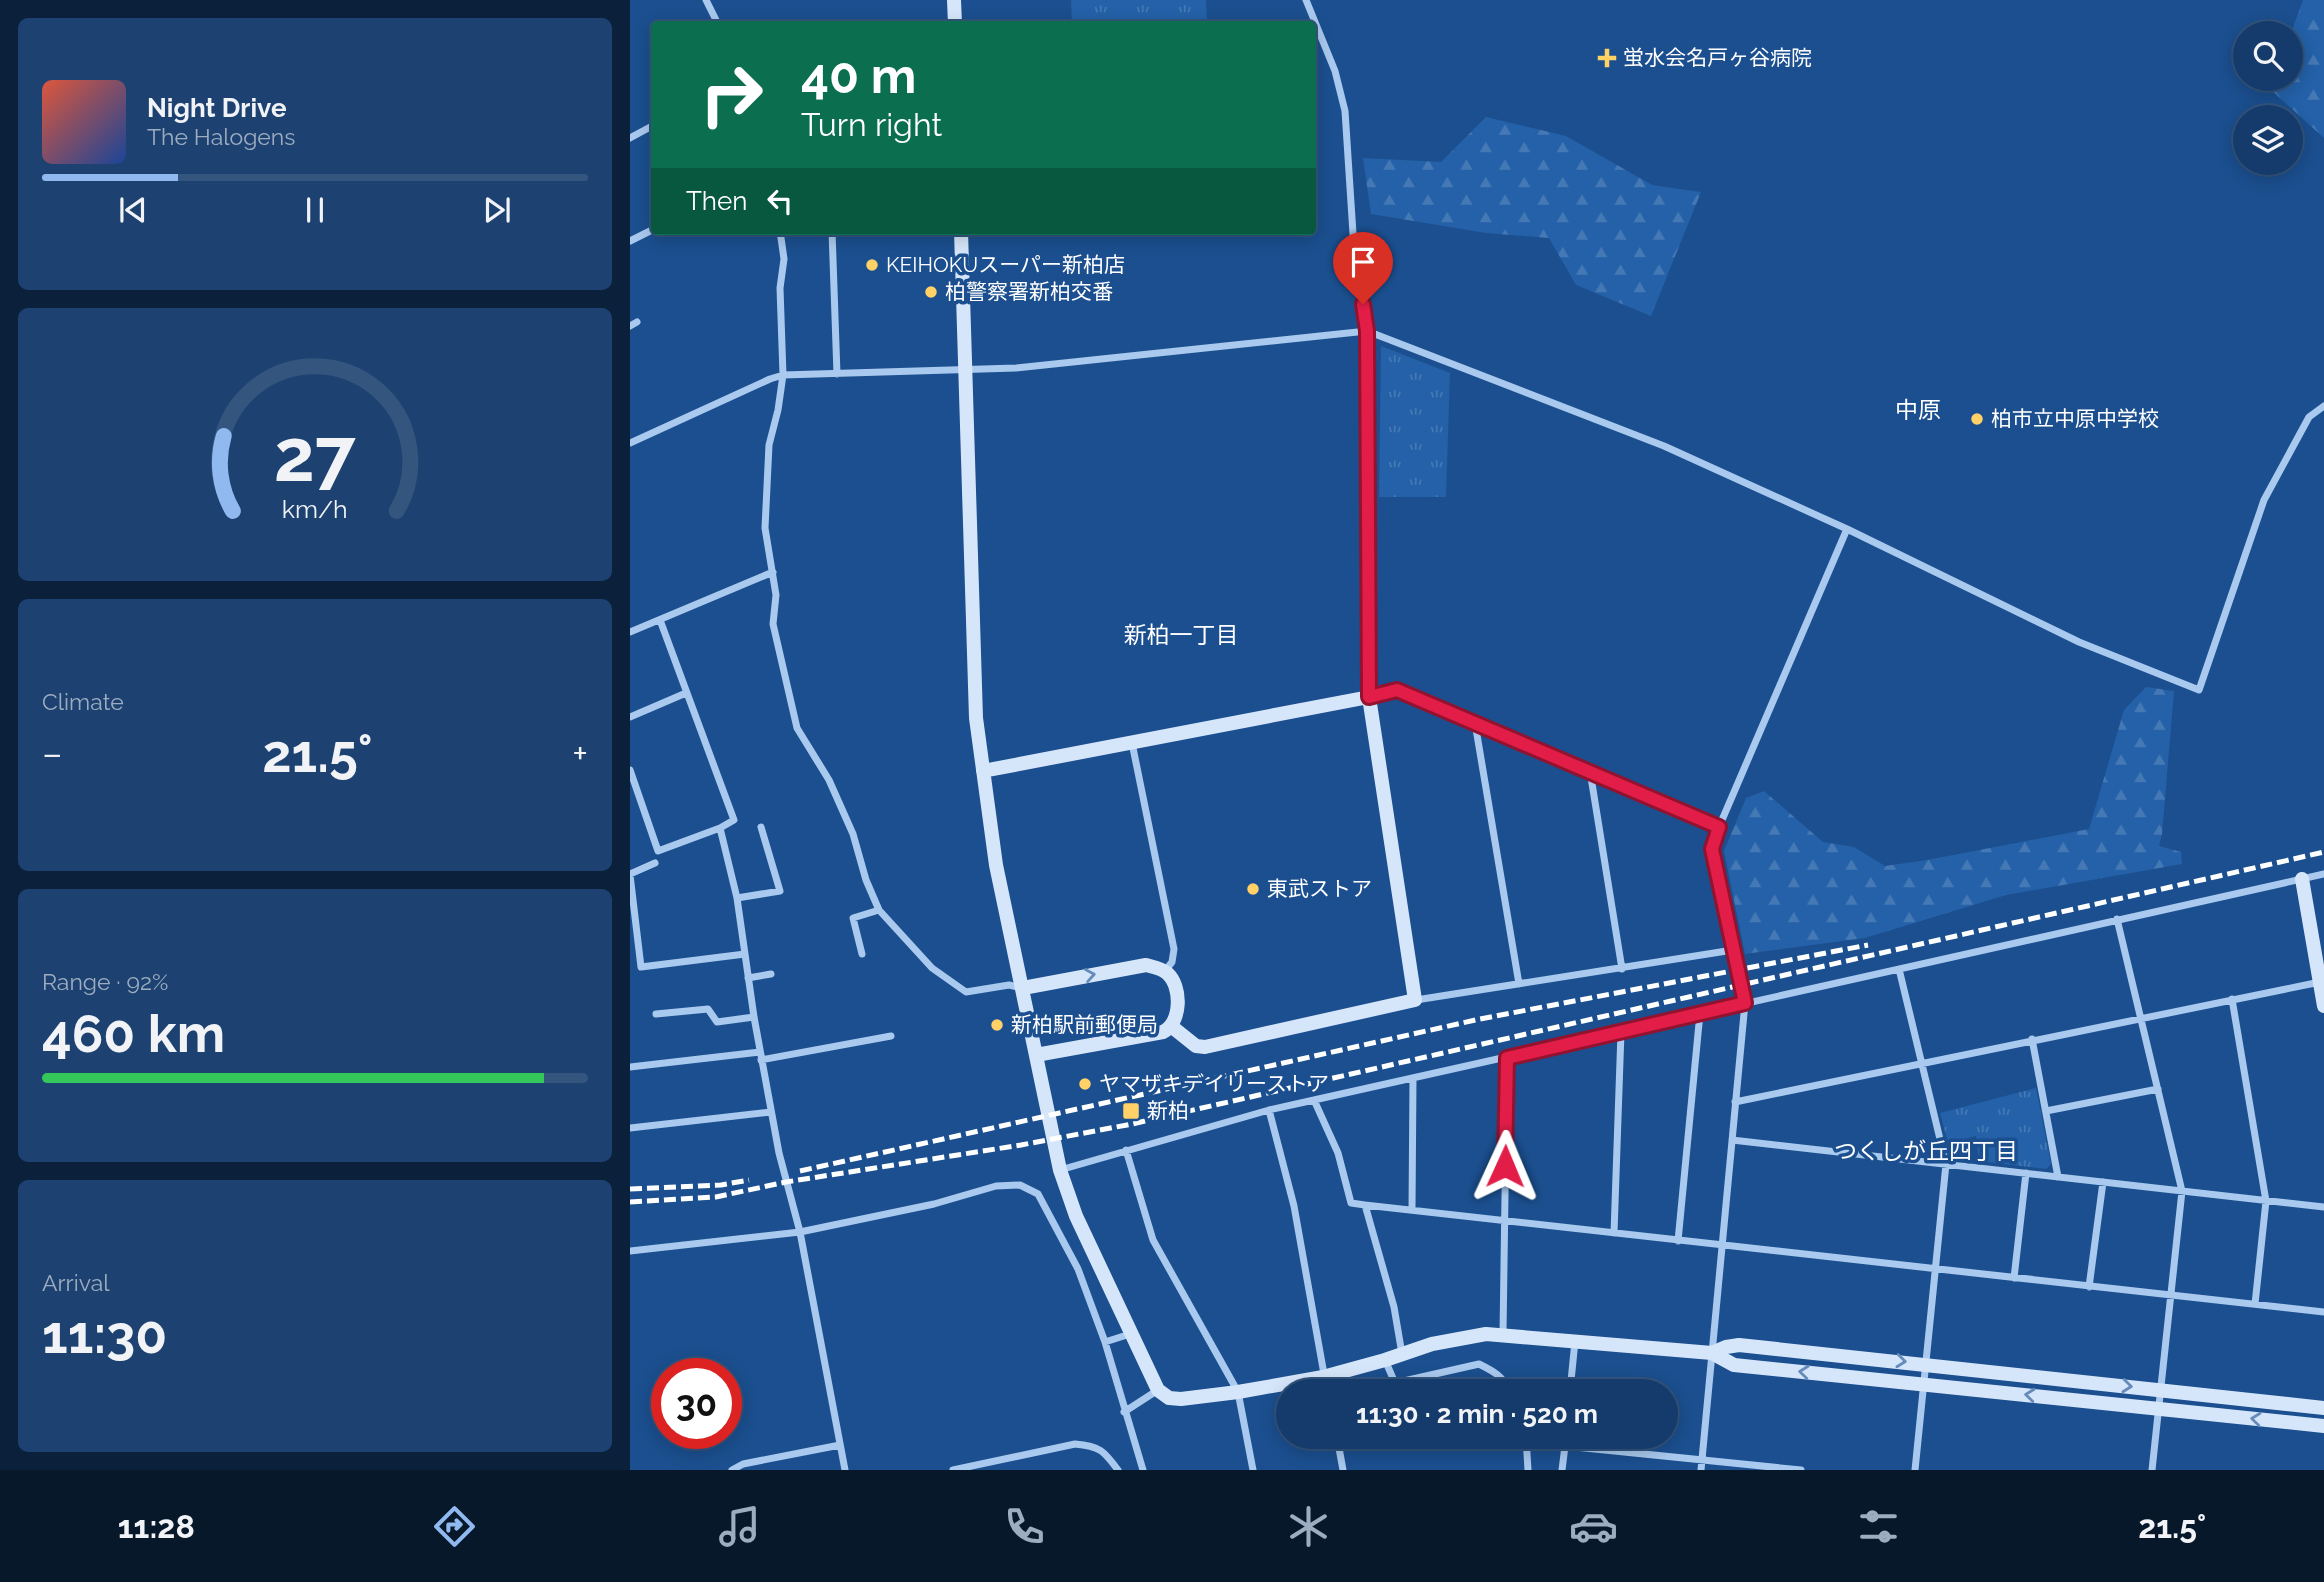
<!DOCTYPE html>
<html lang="en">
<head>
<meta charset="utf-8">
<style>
  body { margin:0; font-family:Raleway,"Noto Sans JP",sans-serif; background:#1d4271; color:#f1f3f6; height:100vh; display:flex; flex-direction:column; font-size:26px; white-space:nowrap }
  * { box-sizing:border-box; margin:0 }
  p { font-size:23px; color:#9dadc1 }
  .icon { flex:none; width:38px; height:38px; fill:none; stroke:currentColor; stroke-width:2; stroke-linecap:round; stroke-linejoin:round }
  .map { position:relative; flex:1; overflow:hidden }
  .details { display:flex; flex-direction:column; gap:18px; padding:18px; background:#0b203b; width:630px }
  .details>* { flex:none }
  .hud { position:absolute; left:21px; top:21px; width:665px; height:214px; border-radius:7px; box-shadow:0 4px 18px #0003,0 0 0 2px #33557e; background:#0b6e4f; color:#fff; overflow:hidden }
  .tools { position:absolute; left:1603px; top:21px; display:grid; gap:14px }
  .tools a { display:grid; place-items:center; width:70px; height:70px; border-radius:50%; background:#143b6b; box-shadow:0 4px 18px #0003,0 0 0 2px #33557e; font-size:35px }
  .speed { position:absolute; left:21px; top:1358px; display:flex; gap:14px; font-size:35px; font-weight:700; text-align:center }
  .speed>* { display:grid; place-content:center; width:91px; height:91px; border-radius:50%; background:#143b6b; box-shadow:0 4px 18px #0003,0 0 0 2px #33557e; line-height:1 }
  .speed .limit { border:10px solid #d22; background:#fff; color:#111 }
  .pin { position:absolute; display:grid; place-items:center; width:60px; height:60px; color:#fff; margin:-72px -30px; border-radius:50% 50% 50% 0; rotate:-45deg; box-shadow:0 0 7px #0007 }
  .pin .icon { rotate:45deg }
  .me { position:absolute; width:77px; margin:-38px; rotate:1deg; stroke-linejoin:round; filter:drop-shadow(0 0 5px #0008) }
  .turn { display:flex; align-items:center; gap:24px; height:147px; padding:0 35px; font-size:32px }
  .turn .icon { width:91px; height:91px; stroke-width:2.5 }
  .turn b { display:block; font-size:49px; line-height:60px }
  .then { display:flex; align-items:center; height:66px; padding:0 35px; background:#0003; gap:14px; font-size:26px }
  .big { font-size:52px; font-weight:700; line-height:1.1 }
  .details .tile { flex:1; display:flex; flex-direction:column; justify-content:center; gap:10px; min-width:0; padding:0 24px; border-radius:10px; background:#1d4271 }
  .details .dial { align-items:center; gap:0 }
  .dial svg { height:182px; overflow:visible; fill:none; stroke:#33557e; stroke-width:7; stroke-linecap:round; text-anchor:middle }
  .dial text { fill:#f1f3f6; stroke:none }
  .song { display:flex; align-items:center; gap:21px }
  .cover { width:84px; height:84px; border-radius:10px; background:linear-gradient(135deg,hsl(10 70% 55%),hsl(220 70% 35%)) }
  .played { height:7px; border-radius:4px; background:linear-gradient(90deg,#90b9f0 25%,#33557e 25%) }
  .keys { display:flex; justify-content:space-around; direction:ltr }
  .heat { display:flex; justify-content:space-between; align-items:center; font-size:38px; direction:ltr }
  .charge { height:10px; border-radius:5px; background:linear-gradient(90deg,#34c759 92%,#33557e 0) }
  .trip { position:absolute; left:646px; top:1379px; width:402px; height:70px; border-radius:35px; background:#143b6b; box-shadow:0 4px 18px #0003,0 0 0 2px #33557e; font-weight:700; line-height:70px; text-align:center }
  .tab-bar { display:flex; height:112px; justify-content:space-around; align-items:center; background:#08182b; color:#9dadc1 }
  .tab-bar .icon { width:49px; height:49px }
  .tab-bar .selected { color:#90b9f0 }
  .tab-bar b { font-size:32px; color:#f1f3f6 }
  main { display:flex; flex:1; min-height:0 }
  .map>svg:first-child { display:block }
</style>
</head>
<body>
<main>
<section class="details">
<div class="tile">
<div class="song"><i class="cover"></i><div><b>Night Drive</b><p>The Halogens</p></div></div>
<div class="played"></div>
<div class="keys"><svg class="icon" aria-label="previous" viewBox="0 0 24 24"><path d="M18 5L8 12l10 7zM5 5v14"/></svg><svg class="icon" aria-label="pause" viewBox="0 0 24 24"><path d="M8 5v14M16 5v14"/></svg><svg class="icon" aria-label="next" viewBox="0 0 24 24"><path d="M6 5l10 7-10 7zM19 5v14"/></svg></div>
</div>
<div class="tile dial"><svg viewBox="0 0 100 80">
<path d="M14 69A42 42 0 1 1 86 69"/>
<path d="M14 69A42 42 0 0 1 10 36" stroke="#90b9f0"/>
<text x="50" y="56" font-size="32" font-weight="700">27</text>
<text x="50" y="72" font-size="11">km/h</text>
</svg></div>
<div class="tile"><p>Climate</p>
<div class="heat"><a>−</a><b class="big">21.5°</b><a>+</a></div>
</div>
<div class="tile"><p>Range · 92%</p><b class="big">460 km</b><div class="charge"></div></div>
<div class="tile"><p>Arrival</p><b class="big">11:30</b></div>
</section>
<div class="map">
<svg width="1694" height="1470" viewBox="0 0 1694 1470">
  <defs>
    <pattern id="forest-firs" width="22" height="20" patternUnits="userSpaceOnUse" patternTransform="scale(1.75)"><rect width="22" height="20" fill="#2461a8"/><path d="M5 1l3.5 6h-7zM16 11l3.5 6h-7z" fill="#4579b5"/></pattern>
    <pattern id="park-tufts" width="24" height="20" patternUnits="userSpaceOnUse" patternTransform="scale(1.75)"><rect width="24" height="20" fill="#2461a8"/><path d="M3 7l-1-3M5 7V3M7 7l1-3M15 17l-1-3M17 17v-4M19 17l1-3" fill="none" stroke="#4579b5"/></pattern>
  </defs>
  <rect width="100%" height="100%" fill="#1b4f8f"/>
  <path fill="url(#forest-firs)" d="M1673 0H1694V138L1640 89 1644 79H1661V33Z
    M856 117 936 136 1022 185 1071 192 1021 316 946 285 919 238 856 233 741 214 733 158 811 162Z
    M1516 687 1544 691 1532 834 1529 846 1551 852 1552 864 1376 895 1235 938 1115 954 1094 851 1116 798 1134 791 1193 842 1224 847 1255 866 1297 860 1459 829 1494 710Z"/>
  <path fill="url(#park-tufts)" d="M441 0H576L577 20 442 24Z
    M751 346 820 373 816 497H749Z
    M1406 1088 1421 1164 1416 1169 1349 1161 1346 1136 1318 1143 1310 1113Z"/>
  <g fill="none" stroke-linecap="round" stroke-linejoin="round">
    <path stroke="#a9c9ee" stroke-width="7" d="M76 0 88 24
      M676 0 705 71 715 111 724 249 737 331 739 697 767 690 1089 827
      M0 138 24 125
      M150 231 154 259 150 288 153 375 148 410 139 445 135 528 146 595 143 624 167 728 199 780 223 834 236 880 249 910 302 968 336 992 379 985 392 988
      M202 231 207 374
      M0 241 24 229
      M0 326 7 322
      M0 443 140 379 153 375 386 368 737 331 1034 446 1217 529 1449 642 1569 690 1634 500 1679 417 1694 406
      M30 620 104 820 90 828
      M0 632 143 572
      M0 717 56 693
      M845 723 889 984
      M502 743 544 949 542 962 535 971
      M0 770 28 851 90 828 107 898 124 1017 149 1153 170 1232 215 1470
      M960 771 992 969
      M0 874 25 863
      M0 875 11 967 115 954
      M107 898 150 891 131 827
      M1487 919 1552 1191 1522 1470
      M232 954 223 918 249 910
      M1269 969 1316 1164 1285 1470
      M118 978 141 974
      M1602 999 1636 1201 1625 1304
      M786 1000 1103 950
      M26 1014 78 1009 87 1022 124 1017
      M1402 1039 1428 1177
      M131 1060 261 1036
      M0 1067 130 1052
      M684 1100 1694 874
      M1105 1102 1690 982
      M639 1110 664 1206 697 1391
      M1416 1111 1528 1089
      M0 1128 141 1112
      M1102 1140 1694 1207
      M496 1150 523 1240 608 1392 623 1470
      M430 1170 639 1110 684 1100 708 1153 721 1203 735 1205 764 1307 772 1354
      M735 1205 1694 1312
      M782 1210 783 1078
      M984 1233 991 1032
      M1048 1241 1070 1013
      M0 1251 170 1232 304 1204 366 1186 390 1185 408 1194 448 1269 475 1342 500 1334
      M1384 1278 1396 1173
      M1459 1287 1473 1182
      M873 1334 877 1058
      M475 1342 513 1470
      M755 1360 765 1383 849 1364C863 1371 873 1376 880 1391
      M940 1391 945 1341
      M494 1412 528 1390
      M707 1437 713 1470
      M896 1437 898 1470
      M935 1437V1446L1171 1470
      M102 1470 113 1464 210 1445
      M323 1470 445 1444C470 1446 474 1451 488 1470
      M932 1470 935 1446
      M1071 1470 1115 1003 1082 849 1089 827 1217 529"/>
    <path stroke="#d6e6fa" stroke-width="14" d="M324 0 325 24
      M331 231 346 718 366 865 430 1170 446 1216 528 1390 539 1398 551 1399 608 1392 693 1377 755 1360 802 1344 856 1334 1082 1353 1096 1347 1109 1345 1694 1408
      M353 771 739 697 785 1000 575 1047 566 1046 541 1026
      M1672 879 1694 1006
      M393 988 516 965C523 967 531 968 537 973 552 986 552 1022 533 1032L406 1055
      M1082 1353 1104 1365 1694 1426"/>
    <path stroke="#fff" stroke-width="5" stroke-dasharray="12 5" stroke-linecap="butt" d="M170 1171 850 1019 1238 945
      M0 1189 91 1185 119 1180
      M0 1202 86 1197 156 1182 391 1145 502 1124 1694 852"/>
  </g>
  <defs><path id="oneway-chevron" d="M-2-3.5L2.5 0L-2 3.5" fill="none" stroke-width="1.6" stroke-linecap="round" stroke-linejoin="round" transform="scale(1.75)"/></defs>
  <g stroke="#668bba">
    <use href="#oneway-chevron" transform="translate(460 975) rotate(-10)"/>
    <use href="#oneway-chevron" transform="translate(1271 1361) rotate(6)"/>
    <use href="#oneway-chevron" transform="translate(1174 1372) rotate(-174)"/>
    <use href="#oneway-chevron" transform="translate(1497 1386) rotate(6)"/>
    <use href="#oneway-chevron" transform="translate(1400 1395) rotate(-174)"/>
    <use href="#oneway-chevron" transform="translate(1626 1419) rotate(-174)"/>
  </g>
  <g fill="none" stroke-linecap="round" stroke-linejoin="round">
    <g stroke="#92132f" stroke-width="18">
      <path id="route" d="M733 304 737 331 739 697 767 690 1089 827 1082 849 1115 1003 877 1058 875 1166"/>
    </g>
    <use href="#route" stroke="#e11d48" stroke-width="12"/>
  </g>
  <g fill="#ffd166" stroke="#1b4f8f" stroke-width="2.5">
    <path d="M973.5 47.5h7v7h7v7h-7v7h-7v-7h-7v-7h7z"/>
    <circle cx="242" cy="265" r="7"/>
    <circle cx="301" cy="292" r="7"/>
    <circle cx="1347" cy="419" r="7"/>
    <circle cx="623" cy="889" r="7"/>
    <circle cx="367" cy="1025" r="7"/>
    <circle cx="455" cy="1084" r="7"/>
    <rect x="492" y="1102" width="18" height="18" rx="3.5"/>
  </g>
  <g text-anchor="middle" stroke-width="7" stroke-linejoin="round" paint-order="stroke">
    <g font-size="21" fill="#fff" stroke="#1b4f8f" text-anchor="start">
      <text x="993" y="65">蛍水会名戸ヶ谷病院</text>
      <text x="256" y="272">KEIHOKUスーパー新柏店</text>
      <text x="315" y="299">柏警察署新柏交番</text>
      <text x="1361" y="426">柏市立中原中学校</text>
      <text x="637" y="896">東武ストア</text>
      <text x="381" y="1032">新柏駅前郵便局</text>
      <text x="469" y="1091">ヤマザキデイリーストア</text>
      <text x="517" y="1118">新柏</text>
    </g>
    <g font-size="23" fill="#fff" stroke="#1b4f8f">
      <text x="1288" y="418">中原</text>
      <text x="551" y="643">新柏一丁目</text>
      <text x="1296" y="1159">つくしが丘四丁目</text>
    </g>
  </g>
</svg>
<div class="tools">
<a><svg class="icon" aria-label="search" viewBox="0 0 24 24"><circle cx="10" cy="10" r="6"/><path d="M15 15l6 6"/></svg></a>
<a><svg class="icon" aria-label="layers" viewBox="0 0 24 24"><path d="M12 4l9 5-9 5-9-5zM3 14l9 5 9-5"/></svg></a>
</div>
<div class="speed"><div class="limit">30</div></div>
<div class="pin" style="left:733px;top:304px;background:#d93025"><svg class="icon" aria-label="arrive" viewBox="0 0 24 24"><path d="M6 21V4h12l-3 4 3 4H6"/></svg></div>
<svg class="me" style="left:875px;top:1166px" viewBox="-20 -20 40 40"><path d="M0-17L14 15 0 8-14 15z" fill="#e11d48" stroke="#fff" stroke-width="4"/></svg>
<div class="trip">11:30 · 2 min · 520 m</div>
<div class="hud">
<div class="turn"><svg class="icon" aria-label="right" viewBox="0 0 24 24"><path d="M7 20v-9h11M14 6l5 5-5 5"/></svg><div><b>40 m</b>Turn right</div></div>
<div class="then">Then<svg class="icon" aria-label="left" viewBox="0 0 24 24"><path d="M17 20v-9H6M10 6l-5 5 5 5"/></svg></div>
</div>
</div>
</main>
<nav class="tab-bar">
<b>11:28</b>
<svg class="icon selected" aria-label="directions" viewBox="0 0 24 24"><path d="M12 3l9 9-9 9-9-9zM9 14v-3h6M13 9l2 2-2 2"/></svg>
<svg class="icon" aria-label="music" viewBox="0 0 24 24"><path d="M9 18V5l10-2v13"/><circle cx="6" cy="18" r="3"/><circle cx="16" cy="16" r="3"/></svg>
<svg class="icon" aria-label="phone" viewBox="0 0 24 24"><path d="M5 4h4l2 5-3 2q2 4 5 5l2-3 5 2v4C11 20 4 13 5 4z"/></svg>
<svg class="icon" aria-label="climate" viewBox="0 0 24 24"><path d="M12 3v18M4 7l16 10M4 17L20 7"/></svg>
<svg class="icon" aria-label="car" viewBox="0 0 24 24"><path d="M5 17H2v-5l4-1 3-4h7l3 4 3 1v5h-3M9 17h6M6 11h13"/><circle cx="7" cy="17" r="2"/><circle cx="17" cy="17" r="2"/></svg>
<svg class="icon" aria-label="filters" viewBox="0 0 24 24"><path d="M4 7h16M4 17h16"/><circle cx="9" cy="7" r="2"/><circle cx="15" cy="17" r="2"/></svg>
<b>21.5°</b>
</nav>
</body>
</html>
